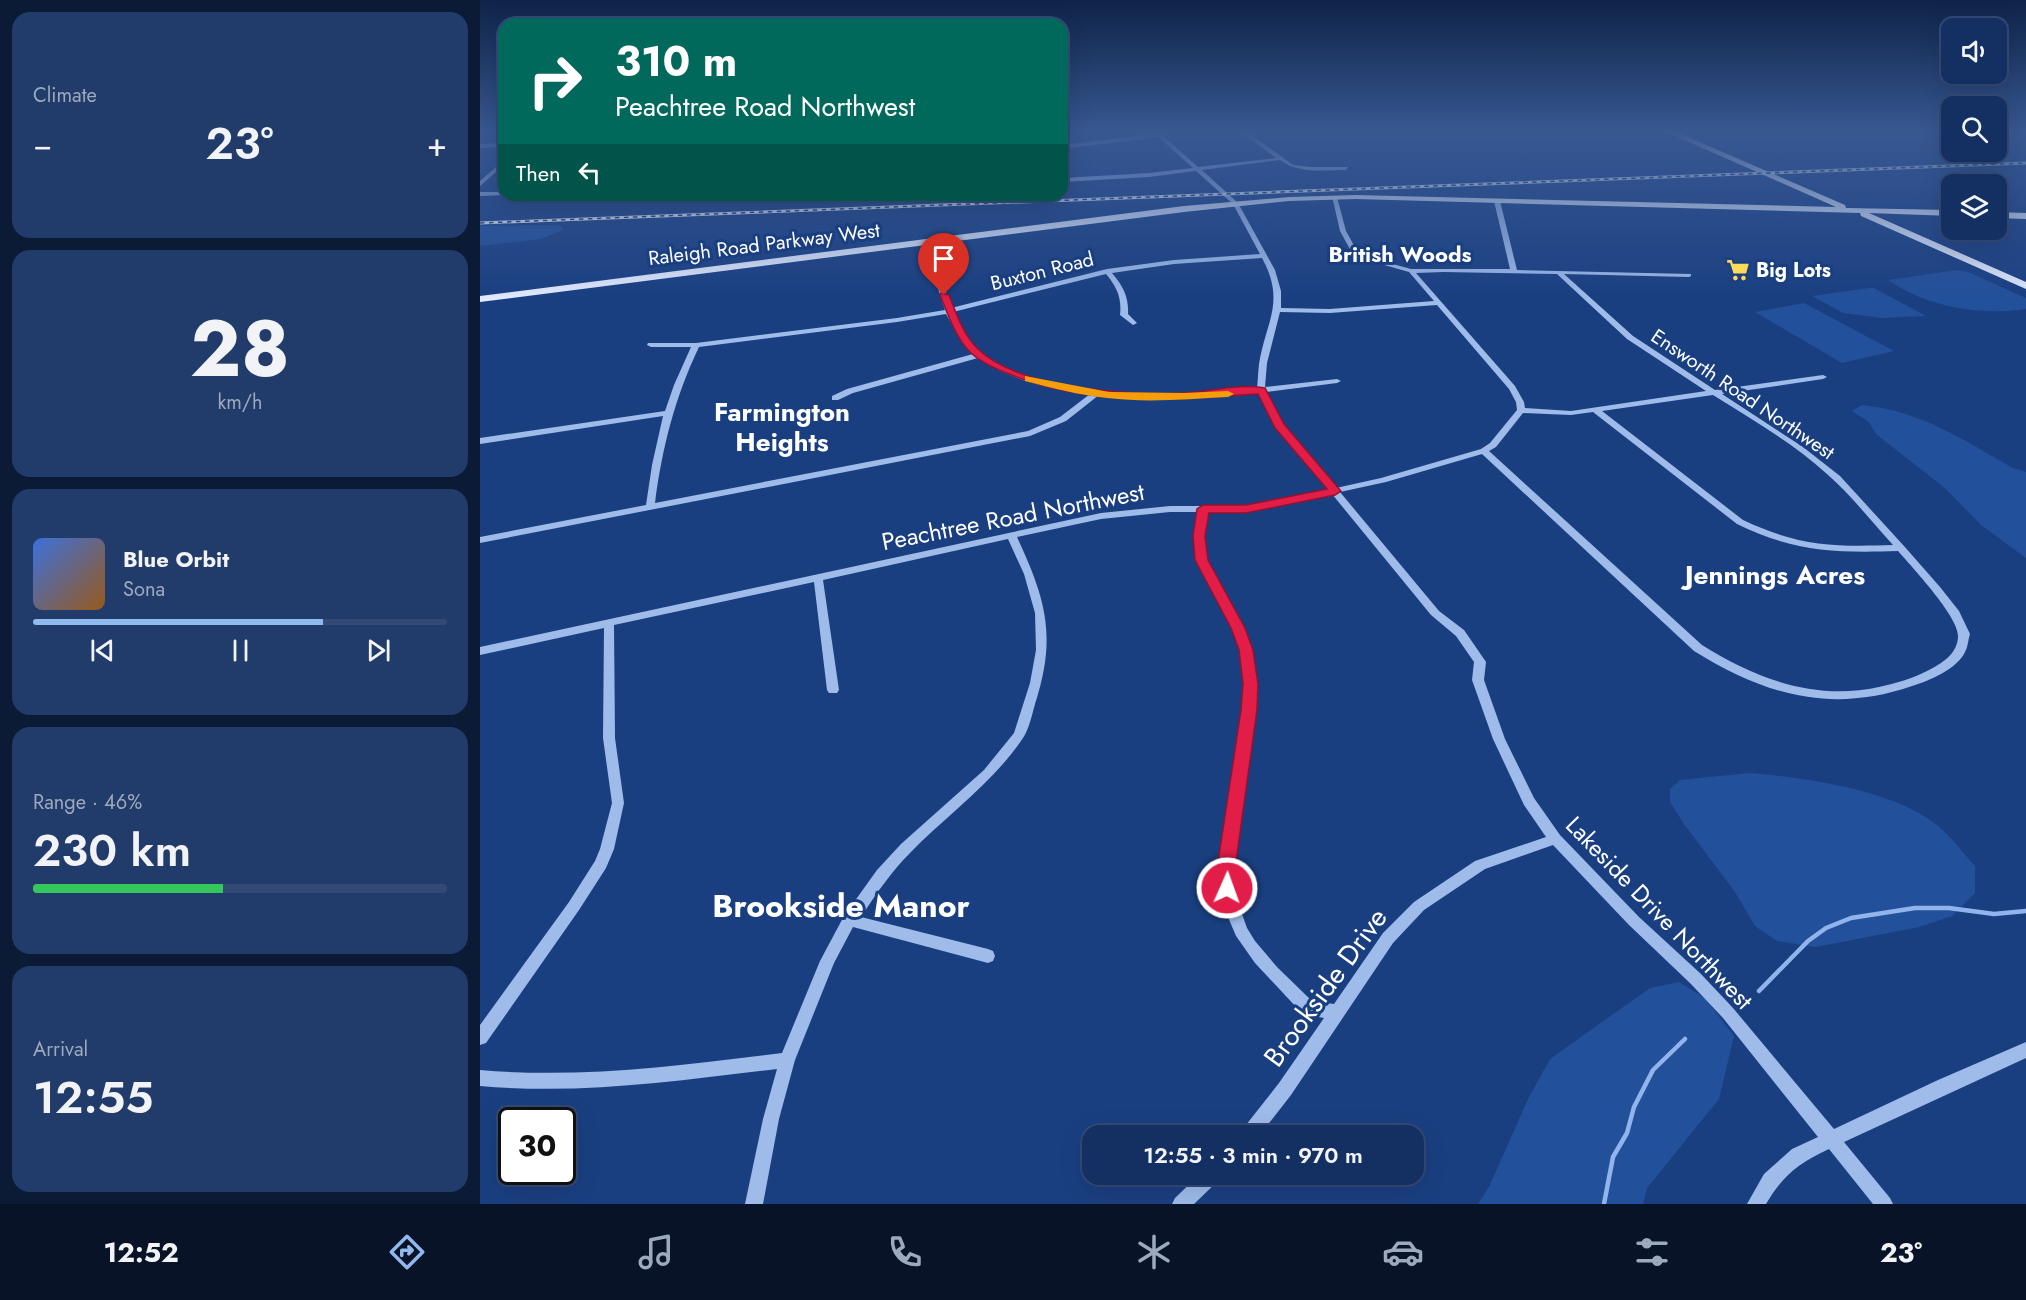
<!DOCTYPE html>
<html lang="en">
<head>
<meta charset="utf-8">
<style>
  body { margin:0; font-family:Jost,sans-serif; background:#213b6a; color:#f1f3f6; height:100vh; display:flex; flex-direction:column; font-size:22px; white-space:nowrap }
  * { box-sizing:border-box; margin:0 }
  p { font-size:20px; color:#9da9bd }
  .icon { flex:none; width:33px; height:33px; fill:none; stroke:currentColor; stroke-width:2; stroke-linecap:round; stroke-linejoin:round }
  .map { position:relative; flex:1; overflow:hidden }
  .side { display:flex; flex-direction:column; gap:12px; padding:12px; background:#0b1a35; width:480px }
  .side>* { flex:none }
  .hud { position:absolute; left:18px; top:18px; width:570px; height:183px; border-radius:18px; box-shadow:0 6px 24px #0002,0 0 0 2px #334a76; background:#00695c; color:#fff; overflow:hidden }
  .controls { position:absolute; left:1461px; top:18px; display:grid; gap:12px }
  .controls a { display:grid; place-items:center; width:66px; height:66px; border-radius:12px; background:#142f61; box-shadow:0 6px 24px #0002,0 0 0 2px #334a76; font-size:30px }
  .speed { position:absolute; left:18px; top:1107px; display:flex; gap:12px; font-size:30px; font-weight:700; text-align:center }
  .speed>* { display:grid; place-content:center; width:78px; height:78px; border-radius:50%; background:#142f61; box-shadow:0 6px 24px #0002,0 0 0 2px #334a76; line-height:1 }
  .speed .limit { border:3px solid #111; border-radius:9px; background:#fff; color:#111 }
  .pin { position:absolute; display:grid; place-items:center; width:51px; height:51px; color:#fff; margin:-62px -26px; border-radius:50% 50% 50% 0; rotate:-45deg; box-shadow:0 0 6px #0007 }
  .pin .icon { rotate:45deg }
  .me { position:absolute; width:66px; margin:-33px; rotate:2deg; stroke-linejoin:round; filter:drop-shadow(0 0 4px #0008) }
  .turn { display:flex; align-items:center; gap:21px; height:126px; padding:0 18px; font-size:27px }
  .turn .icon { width:78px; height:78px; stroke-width:2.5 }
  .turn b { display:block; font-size:42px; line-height:51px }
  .then { display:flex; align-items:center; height:57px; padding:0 18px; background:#0003; gap:12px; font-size:22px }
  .big { font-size:45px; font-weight:600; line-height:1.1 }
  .side .widget { flex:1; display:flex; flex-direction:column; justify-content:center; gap:9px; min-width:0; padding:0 21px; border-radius:18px; background:#213b6a }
  .side .dial { align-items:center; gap:0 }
  .dial b { font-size:78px; line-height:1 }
  .song { display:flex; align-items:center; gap:18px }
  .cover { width:72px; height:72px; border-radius:9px; background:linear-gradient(135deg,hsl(220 70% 55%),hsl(30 70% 35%)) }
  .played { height:6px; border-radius:3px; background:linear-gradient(90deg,#90b9f0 70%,#334a76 70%) }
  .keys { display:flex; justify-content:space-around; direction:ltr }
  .heat { display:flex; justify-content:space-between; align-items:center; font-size:33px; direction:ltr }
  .charge { height:9px; border-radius:4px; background:linear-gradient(90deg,#34c759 46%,#334a76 0) }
  .trip { position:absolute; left:602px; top:1125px; width:342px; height:60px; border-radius:18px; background:#142f61; box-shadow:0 6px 24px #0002,0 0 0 2px #334a76; font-weight:600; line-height:60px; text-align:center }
  .tabs { display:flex; height:96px; justify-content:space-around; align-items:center; background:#081327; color:#9da9bd }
  .tabs .icon { width:42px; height:42px }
  .tabs .current { color:#90b9f0 }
  .tabs b { font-size:27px; color:#f1f3f6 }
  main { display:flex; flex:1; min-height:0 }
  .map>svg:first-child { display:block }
</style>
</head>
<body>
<main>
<section class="side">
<div class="widget"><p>Climate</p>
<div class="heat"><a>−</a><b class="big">23°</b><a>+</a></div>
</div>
<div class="widget dial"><b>28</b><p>km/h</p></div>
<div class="widget">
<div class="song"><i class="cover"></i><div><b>Blue Orbit</b><p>Sona</p></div></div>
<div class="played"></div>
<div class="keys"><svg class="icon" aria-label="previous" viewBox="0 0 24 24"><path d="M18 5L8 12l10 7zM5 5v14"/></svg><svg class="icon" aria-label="pause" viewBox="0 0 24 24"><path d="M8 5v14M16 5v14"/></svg><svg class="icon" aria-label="next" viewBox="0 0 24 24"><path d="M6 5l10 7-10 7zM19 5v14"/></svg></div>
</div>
<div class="widget"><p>Range · 46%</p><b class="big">230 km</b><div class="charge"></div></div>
<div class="widget"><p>Arrival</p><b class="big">12:55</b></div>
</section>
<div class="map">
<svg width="1546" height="1204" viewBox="0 0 1546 1204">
  <rect width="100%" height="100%" fill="#1a3f81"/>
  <path fill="#23509a" d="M80 225 83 230 61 239 0 246V226Z
    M1477 270 1488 272 1546 298V309C1500 316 1447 307 1408 280Z
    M1389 288H1394L1446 316 1402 318 1363 313 1332 296Z
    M1324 303 1414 351 1362 363 1275 312Z
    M1382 405C1443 412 1480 438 1533 468L1546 472V558L1501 525 1466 489 1396 434 1389 422 1372 411Z
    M1269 773C1324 777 1414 790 1457 825 1471 836 1483 853 1495 866V893L1472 916 1439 927 1336 947 1297 941 1275 926 1255 892 1204 824 1190 802V789L1200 780Z
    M1199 982 1225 998 1254 1036 1239 1099 1167 1188 1163 1204H998L1009 1187 1048 1099 1070 1059 1170 988Z"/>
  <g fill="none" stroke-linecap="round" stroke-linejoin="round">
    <path stroke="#91b4ed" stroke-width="4.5" d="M1279 991 1328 941 1346 928 1371 918 1435 908H1469L1514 914 1546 911
      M1124 1204 1133 1157 1147 1133 1154 1107 1173 1070 1205 1039"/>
    <path fill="#9ebbea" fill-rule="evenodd" d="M673 131H678L718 167 796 158 760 131H766L813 165 831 167H868L866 170C843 170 819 174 800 160L722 170 758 203 795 270 801 291V308L850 309 954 301 929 272 883 259 871 251 860 231 852 196 857 197 866 231 876 249 887 257 931 269H1030L1014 201 1017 199 1020 201 1037 270 1211 274V276L1209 277 1084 274 1153 336 1235 390 1343 375 1347 377 1343 379 1242 394 1323 447 1360 476 1424 546 1460 587 1479 611 1490 634C1488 640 1488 647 1485 652 1477 669 1449 681 1432 686 1351 714 1285 695 1214 651L1002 454 906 482 860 492 959 611 984 630 1004 659 1006 662 1004 680 1025 739 1054 798 1080 835 1159 917 1221 974 1253 1008 1354 1129 1458 1080 1546 1042V1058L1364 1142 1410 1198 1413 1204H1393L1349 1149C1319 1163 1303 1175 1286 1204H1267L1284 1174 1312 1149 1338 1137 1243 1018 1211 984 1149 925 1073 845 1005 869 944 910 913 943 811 1095 779 1136H760L762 1130 799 1083 844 1018 833 1016 818 1009 775 963 756 936 748 917 743 900 740 862 763 710 765 684 760 650 753 628 717 560 714 536 718 512H690L621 519 537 537C566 600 577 636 555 704 552 715 549 729 543 738 513 783 468 814 431 852 411 872 396 894 381 917L508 949 513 951 515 956 513 961 508 963 373 927 354 963 315 1060 299 1119 283 1204H265L283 1119 297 1069C196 1081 102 1095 0 1086V1070C103 1079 200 1065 302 1053L340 961 364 916 397 870 421 844 504 770 534 733 550 683 556 650 555 613 544 574 528 539 343 580 359 690 357 693H349L347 690 334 582 134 625 135 738 144 803 134 849 126 868 99 910 6 1043 0 1045V1025L89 902 115 861 120 849 132 803 123 738 124 628 0 655V647L621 513 690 506H766L848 490 796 427 778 393C725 398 672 402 619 395L586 421 550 436 0 543V537L166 505 172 465 183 416 0 444V438L185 411 194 385 211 347H171L167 345 168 343H216L417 318 465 310 443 242 446 240 449 242 471 308 627 269 694 260 780 254 753 204 716 171 669 177 582 182V178L669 173 713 168 678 137 582 149V145L675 134ZM782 258C806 302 786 321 779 364 778 372 778 380 777 388 701 395 558 404 498 350 486 340 479 326 473 312L626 274C637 287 642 298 640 315L653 325 657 323 648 314C649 297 643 286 632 273L694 264ZM963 272 1077 274 1147 339 1226 391 1091 411 1045 408 1044 402 1035 386 936 273ZM957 305 1029 389 1036 402 1037 410 1010 443 1001 449 901 478 856 488 803 424 786 392 857 383 861 381 857 379 785 387 787 363 800 312 850 313ZM466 314 481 340 493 354 367 389 352 396V400H358L373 393 498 358C530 380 571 390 610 394L580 417 548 431 175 503C182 448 195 397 219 347L417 322ZM1233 395C1271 419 1313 443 1347 474 1371 495 1391 521 1413 545 1353 547 1318 546 1263 520L1122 411ZM1113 412 1257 524C1314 552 1356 553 1418 551 1431 566 1479 617 1478 636 1478 654 1461 664 1447 671 1432 679 1416 683 1399 687 1335 701 1276 679 1222 645L1009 451 1016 447 1043 413 1091 415ZM852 494 951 615 976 636 994 662 992 680 1013 739 1044 805 1066 837 995 861 934 902 903 933 854 1004 832 1001 797 967 775 941 767 928 757 900 754 862 775 710 777 684 772 650 763 628 727 560 724 536 727 512H766Z
      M24 143V147L0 148V144Z
      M24 160V165L0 186V181Z
      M0 192H24V195H26L0 196Z
      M720 1174H741L739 1180 714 1204H692L695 1198Z"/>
    <path fill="#e2ebff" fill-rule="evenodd" d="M1184 131H1194L1365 205 1366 208 1472 210V216L1389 213 1546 282V289L1381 216 1380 213 876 199 809 201 704 212 0 302V296L704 206 809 197 876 195 1356 207Z
      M1516 212 1546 213V219L1516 218Z"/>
    <g stroke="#fff" stroke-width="3">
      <path id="rail" d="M0 223 1546 163"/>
    </g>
    <use href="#rail" stroke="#1a3f81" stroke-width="1.5" stroke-dasharray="4.5" stroke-linecap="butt"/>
  </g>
  <linearGradient id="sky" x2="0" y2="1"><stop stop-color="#0e2347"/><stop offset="0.44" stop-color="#385892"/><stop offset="1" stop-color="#385892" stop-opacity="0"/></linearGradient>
  <rect width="1546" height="300" fill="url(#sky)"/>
  <path fill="#e11d48" stroke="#92132f" stroke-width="1.5" d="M461 293 469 295C476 313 483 334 497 348 538 389 647 395 703 393 728 392 761 383 785 388L804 424 861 491 855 495 766 513H729L725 536 728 560 765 628 773 650 778 684 777 710 756 862V888L753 893 747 895 740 893 738 888V862L761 710 763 684 759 650 751 628 715 560 713 536 717 509 723 505H766L847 489 795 428 778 394C695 400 608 407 529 374 516 369 500 362 490 352 475 337 468 314 460 295Z"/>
  <path fill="#f59e0b" d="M545 376 629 392 704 393 748 391 754 394 748 397C709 399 667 403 627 398 599 395 572 388 545 381Z"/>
  <defs>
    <g id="supermarket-bare" transform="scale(1.8)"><path d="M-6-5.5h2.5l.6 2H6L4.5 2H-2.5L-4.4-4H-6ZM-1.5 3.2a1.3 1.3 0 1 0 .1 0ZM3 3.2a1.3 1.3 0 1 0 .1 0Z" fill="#fcda5a" stroke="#1a3f81" stroke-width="2.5" paint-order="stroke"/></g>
  </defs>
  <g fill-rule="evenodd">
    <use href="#supermarket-bare" x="1258" y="270"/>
  </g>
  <g text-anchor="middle" stroke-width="6" stroke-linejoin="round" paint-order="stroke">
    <g font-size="20" fill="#fff" stroke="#1a3f81">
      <text transform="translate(284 244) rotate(-7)" y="7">Raleigh Road Parkway West</text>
      <text transform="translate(562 271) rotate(-14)" y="7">Buxton Road</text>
      <text transform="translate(1263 394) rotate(34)" y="7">Ensworth Road Northwest</text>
    </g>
    <g font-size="20" font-weight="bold" fill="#fff" stroke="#1a3f81" text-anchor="start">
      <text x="1276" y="277">Big Lots</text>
    </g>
    <g font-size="22" font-weight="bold" fill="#fff" stroke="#1a3f81">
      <text x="920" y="262">British Woods</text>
    </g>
    <g font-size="24" fill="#fff" stroke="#1a3f81">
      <text transform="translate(533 517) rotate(-11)" y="8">Peachtree Road Northwest</text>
      <text transform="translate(1179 913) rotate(46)" y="8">Lakeside Drive Northwest</text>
    </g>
    <g font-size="26" font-weight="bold" fill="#fff" stroke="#1a3f81">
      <text x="302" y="421">Farmington<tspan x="302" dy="30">Heights</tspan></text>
      <text x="1295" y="584">Jennings Acres</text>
    </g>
    <g font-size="28" fill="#fff" stroke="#1a3f81">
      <text transform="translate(845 987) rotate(-54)" y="10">Brookside Drive</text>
    </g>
    <g font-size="32" font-weight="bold" fill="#fff" stroke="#1a3f81">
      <text x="361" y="917">Brookside Manor</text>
    </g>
  </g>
</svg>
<div class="controls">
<a><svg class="icon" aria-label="sound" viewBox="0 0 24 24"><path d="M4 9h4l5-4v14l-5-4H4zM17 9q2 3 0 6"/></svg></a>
<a><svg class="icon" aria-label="search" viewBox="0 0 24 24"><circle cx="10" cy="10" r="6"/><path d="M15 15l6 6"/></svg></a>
<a><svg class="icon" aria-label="layers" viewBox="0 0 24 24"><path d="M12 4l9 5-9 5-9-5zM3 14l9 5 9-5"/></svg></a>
</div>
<div class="speed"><div class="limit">30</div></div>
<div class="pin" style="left:464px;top:295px;background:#d93025"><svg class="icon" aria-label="arrive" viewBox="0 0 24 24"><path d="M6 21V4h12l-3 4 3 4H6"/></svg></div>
<svg class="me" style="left:747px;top:888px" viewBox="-20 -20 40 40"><circle r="17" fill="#e11d48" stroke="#fff" stroke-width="3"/><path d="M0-11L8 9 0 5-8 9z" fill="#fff"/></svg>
<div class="trip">12:55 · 3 min · 970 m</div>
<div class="hud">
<div class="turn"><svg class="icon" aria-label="right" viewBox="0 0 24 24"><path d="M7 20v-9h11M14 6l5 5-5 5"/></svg><div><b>310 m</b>Peachtree Road Northwest</div></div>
<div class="then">Then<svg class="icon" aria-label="left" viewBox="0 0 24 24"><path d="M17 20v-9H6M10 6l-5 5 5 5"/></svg></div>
</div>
</div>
</main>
<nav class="tabs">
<b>12:52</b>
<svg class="icon current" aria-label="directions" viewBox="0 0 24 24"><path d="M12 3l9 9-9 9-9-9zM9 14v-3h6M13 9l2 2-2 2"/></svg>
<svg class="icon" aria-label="music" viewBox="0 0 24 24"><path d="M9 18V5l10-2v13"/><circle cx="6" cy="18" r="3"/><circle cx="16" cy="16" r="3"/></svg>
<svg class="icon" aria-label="phone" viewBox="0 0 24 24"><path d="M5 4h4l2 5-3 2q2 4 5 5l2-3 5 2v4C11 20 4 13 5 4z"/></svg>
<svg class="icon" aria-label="climate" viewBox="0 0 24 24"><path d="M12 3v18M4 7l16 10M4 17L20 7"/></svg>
<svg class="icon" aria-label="car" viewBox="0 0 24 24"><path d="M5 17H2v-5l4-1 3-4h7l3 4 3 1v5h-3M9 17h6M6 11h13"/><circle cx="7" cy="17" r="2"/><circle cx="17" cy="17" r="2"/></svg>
<svg class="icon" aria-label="filters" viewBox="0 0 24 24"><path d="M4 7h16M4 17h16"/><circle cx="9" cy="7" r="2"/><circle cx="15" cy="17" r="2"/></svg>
<b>23°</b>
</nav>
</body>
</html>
